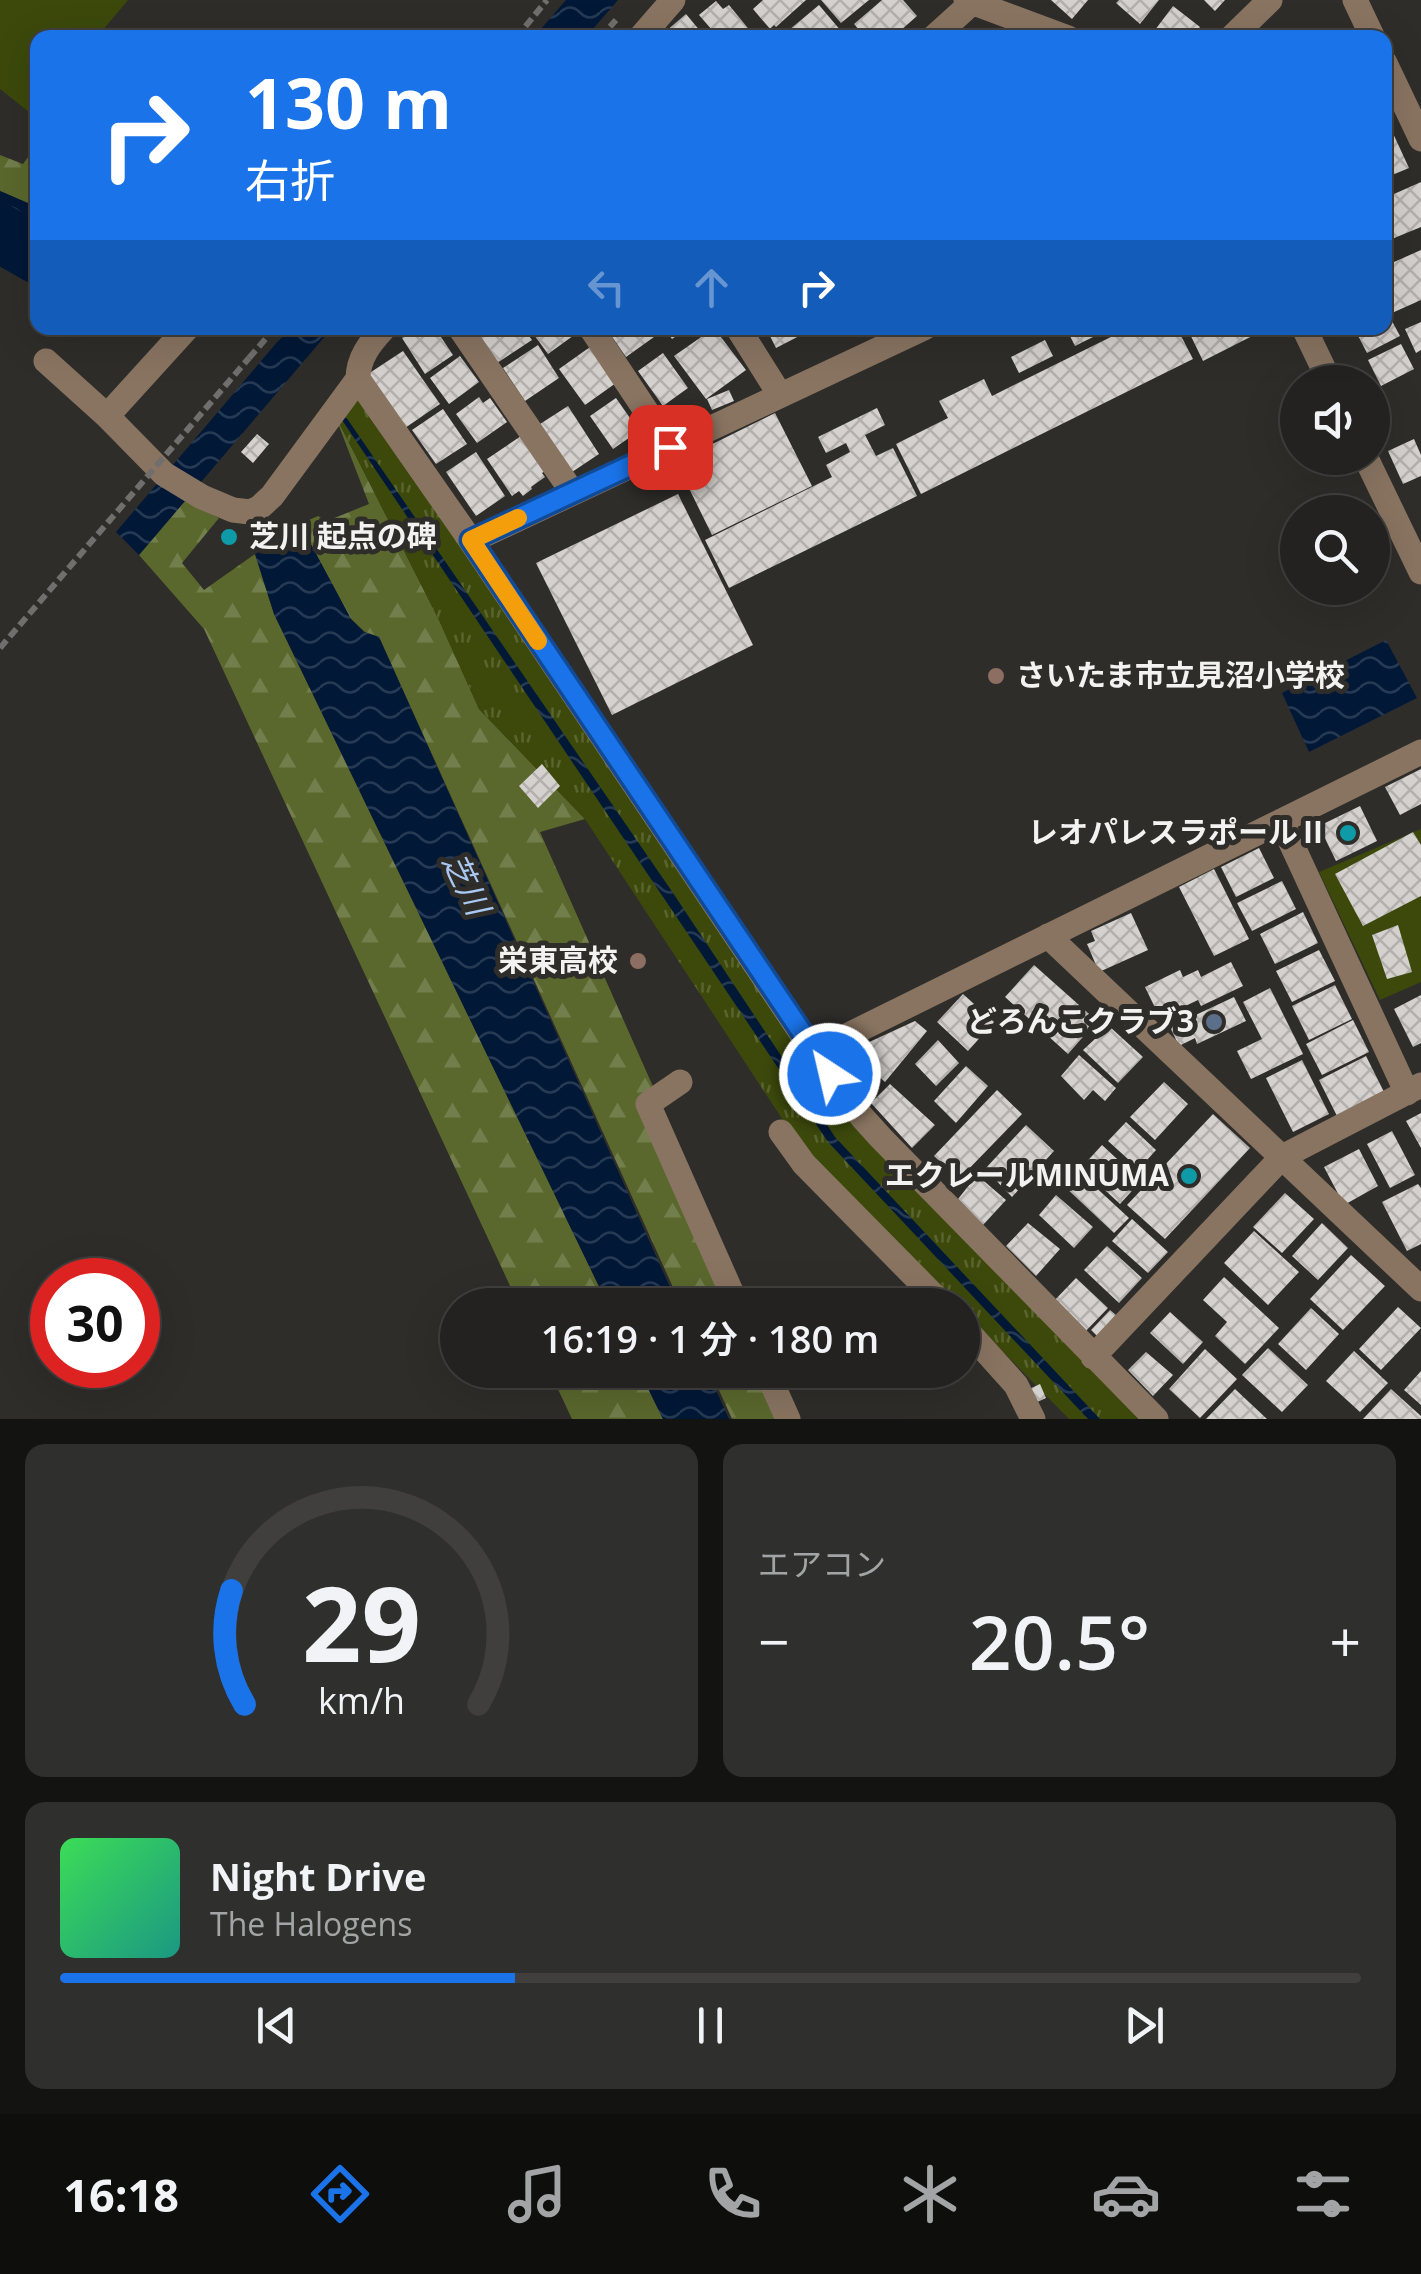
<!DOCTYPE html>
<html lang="ja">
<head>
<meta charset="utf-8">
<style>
  body { margin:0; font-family:"Open Sans","Noto Sans JP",sans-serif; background:#2f2f2d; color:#f1f3f6; height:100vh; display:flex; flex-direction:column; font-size:38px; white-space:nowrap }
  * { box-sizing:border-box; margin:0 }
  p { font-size:32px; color:#a3a4a5 }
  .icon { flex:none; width:55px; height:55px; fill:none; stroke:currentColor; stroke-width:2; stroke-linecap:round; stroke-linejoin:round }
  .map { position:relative; height:1419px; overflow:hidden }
  .drawer { display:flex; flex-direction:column; gap:25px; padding:25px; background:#131312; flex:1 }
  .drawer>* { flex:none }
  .top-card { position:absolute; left:30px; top:30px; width:1362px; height:305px; border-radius:20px; box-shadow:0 10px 40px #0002,0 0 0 2px #403f3e; background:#1a73e8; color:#fff; overflow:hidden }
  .controls { position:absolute; left:1280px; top:365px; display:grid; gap:20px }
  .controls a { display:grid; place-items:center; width:110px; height:110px; border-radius:50%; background:#232220; box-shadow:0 10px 40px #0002,0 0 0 2px #403f3e; font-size:50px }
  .speed { position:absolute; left:30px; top:1258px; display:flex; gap:20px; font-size:50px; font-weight:700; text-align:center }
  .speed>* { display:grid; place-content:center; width:130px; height:130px; border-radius:50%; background:#232220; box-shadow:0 10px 40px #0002,0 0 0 2px #403f3e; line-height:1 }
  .speed .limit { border:15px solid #d22; background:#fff; color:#111 }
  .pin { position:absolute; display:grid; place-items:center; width:85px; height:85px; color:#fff; margin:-42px; border-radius:20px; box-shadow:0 5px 15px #0006 }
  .me { position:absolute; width:110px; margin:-55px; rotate:325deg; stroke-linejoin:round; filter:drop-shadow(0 0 8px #0008) }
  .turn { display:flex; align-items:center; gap:35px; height:210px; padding:0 50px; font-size:45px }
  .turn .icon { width:130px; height:130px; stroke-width:2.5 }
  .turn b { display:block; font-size:70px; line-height:85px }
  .lanes { display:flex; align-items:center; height:95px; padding:0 50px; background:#0003; justify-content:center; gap:50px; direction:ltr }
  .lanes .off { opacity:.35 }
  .big { font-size:75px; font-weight:600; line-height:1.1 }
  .drawer .tile { flex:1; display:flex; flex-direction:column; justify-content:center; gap:15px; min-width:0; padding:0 35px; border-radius:20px; background:#2f2f2d }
  .drawer .dial { align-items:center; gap:0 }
  .dial svg { height:260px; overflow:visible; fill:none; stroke:#403f3e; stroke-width:7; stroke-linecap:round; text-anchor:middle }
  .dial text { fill:#f1f3f6; stroke:none }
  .song { display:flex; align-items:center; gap:30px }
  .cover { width:120px; height:120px; border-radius:15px; background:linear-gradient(135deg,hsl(130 70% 55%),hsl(170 70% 35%)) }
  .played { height:10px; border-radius:5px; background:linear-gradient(90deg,#1a73e8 35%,#403f3e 35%) }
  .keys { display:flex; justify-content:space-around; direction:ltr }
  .heat { display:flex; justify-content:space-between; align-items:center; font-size:55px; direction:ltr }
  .drawer .tiles { flex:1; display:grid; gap:25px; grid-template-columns:1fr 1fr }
  .tile:last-child { grid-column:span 2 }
  .trip { position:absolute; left:440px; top:1288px; width:540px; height:100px; border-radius:50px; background:#232220; box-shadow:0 10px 40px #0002,0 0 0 2px #403f3e; font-weight:600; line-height:100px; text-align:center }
  .tabs { display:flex; height:160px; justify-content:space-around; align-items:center; background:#0e0e0d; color:#a3a4a5 }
  .tabs .icon { width:70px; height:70px }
  .tabs .current { color:#1a73e8 }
  .tabs b { font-size:45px; color:#f1f3f6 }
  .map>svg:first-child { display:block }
</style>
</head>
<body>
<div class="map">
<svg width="1421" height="1419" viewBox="0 0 1421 1419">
  <defs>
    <pattern id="forest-firs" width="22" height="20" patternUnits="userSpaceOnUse" patternTransform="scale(2.5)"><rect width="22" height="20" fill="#5a682d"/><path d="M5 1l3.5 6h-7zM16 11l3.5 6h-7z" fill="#727e4c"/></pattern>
    <pattern id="park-tufts" width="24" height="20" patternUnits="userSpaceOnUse" patternTransform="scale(2.5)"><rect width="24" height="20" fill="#3c490b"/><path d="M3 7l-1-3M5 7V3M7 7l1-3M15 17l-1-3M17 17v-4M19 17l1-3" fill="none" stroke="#59642f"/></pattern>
    <pattern id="water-waves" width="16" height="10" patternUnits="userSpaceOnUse" patternTransform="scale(2.5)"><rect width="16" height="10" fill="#011837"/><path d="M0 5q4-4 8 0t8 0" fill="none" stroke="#263a54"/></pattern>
    <pattern id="building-cross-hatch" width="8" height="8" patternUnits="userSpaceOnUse" patternTransform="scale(2.5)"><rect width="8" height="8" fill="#d5d1ce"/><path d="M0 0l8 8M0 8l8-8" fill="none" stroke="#b2afac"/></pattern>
  </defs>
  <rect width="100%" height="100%" fill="#2f2d2a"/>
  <path fill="#3c490b" d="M0 0H128L97 37 38 38V112L34 116 0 89Z
    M1421 829V982L1380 1000 1319 872Z"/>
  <path fill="url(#forest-firs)" d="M37 145V207L0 191V155L23 164Z
    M334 413 439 620 479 709 585 819 540 832 655 1091 727 1305H681L379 637 365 632 351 619 300 524 318 516 327 521 369 504Z
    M185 501 219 518 182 563 204 590 255 554 274 614 608 1305H519L204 629 139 555Z
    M549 1370H639L663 1419H572Z
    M710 1370H756L778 1419H732Z"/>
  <path fill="url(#park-tufts)" d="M358 379 814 1052 1156 1419H1069L963 1311 962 1305H956L804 1152 585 819 479 709 439 620 334 413Z"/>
  <path fill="url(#water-waves)" d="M566 0H618L586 37H534Z
    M0 191 37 207V230H24L27 244 37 259V284L0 261Z
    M289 328H332L139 555 116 532Z
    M346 417 673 893 835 1137 1100 1419H1088L828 1142 342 420Z
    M300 524 351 619 364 632 379 637 678 1305H608L274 614 255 554 260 551 258 542Z
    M1386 640 1417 698 1309 752 1282 693Z
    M639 1370H707L729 1419H663Z"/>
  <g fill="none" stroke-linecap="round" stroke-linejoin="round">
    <path stroke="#011837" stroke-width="58" d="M0 233 38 255"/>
  </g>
  <path fill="url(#building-cross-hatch)" d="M763 0H806L776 27 774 25 770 29 753 9Z
    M821 0H869L841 23Z
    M882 0H903L917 16 892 38H866L854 24Z
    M1051 0H1088L1072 19Z
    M1119 0H1159L1140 24 1116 3Z
    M1204 0H1225L1215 11Z
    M716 1 723 9 729 5 756 38H719L699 15Z
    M819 5 847 38H796L789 30Z
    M1173 6 1200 27 1191 38H1163L1155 30Z
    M686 14 706 38H658Z
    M1391 129 1409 168 1385 178V132Z
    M1421 182V227L1387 241 1385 198Z
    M1421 250V300L1392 313 1385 297V266Z
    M1385 308 1400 336 1367 353 1354 328H1385Z
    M1421 322V350L1416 353 1405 329Z
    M417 328H435L453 355 425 374 402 338Z
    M483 328H523L532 340 497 363 476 332Z
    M529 328H573L577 333 548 354Z
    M606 328H647L654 337 626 357Z
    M664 328H688L672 339Z
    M714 328 746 370 706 399 674 356Z
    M766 328H807L809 331 776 348Z
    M1066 328H1093L1097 335 1075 346Z
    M1127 328H1177L1193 359 921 494 896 444 948 418 939 401 984 379 992 396 1127 329Z
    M1187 328H1262L1264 330 1203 361Z
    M1045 340 1053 356 1019 373 1011 357Z
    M1401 344 1414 369 1381 386 1368 360Z
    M538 345 559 378 525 401 503 368Z
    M590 347 616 383 585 405 559 369Z
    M403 351 440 404 405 428 368 374Z
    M663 353 688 388 663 406 638 371Z
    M460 356 479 382 449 404 430 378Z
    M729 390 734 401 712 410 707 399Z
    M479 397 483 403 490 398 507 422 477 443 456 414Z
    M616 398 639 431 613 449 590 416Z
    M568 406 599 454 572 472 540 424Z
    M877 408 885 425 865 435 876 456 893 448 917 496 729 588 705 540 832 477 826 465 850 452 846 443 826 453 818 437Z
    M443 409 467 444 436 464 412 430Z
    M775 413 812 486 712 535 676 462Z
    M257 434 269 444 253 463 241 452Z
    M521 436 545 471 542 473 545 477 531 487 532 489 523 496 519 491 512 496 487 459Z
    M1414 439 1421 455V476L1403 484 1388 451Z
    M476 452 505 496 476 516 446 472Z
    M678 494 753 645 612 715 536 563Z
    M542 764 560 786 538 808 519 786Z
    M1421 769V804L1400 815 1385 787Z
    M1360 806 1377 841 1336 861 1319 826Z
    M1413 832 1421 845V896L1363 926 1335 874Z
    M1259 848 1274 878 1236 897 1221 867Z
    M1214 869 1249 939 1214 956 1179 887Z
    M1282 881 1296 909 1252 931 1237 903Z
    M1303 912 1318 943 1275 964 1260 934Z
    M1131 913 1148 950 1099 972 1087 944 1095 941 1091 931Z
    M1398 925 1412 972 1387 979 1372 935Z
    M1319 950 1335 981 1292 1002 1276 971Z
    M1231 962 1243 986 1201 1006 1198 1000 1160 1018 1145 987 1180 970 1183 977 1198 970 1201 977Z
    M1034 965 1097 1021 1068 1054 1005 997Z
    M1335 985 1352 1019 1309 1040 1292 1006Z
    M1270 988 1303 1054 1251 1079 1237 1051 1262 1039 1243 1002Z
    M963 994 994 1022 968 1051 937 1022Z
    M1421 995V1043L1413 1047 1394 1009Z
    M1234 997 1246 1021 1197 1044 1195 1038 1179 1046 1170 1027Z
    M1353 1020 1369 1052 1322 1075 1306 1044Z
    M915 1021 927 1031 885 1082 874 1072 862 1086 839 1067 854 1049Z
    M1109 1026 1143 1057 1118 1083 1083 1050Z
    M938 1040 959 1063 936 1086 915 1064Z
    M1079 1055 1116 1088 1105 1101 1093 1090 1084 1100 1061 1076Z
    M1366 1056 1384 1092 1337 1116 1319 1080Z
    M1302 1060 1329 1114 1293 1132 1266 1078Z
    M966 1066 988 1086 956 1123 934 1101Z
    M1164 1082 1188 1104 1155 1140 1130 1117Z
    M890 1084 935 1125 912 1148 871 1103Z
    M997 1090 1022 1114 959 1179 934 1156Z
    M1421 1113V1148L1406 1121Z
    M1213 1114 1250 1148 1165 1239 1127 1205Z
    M1126 1122 1156 1150 1139 1169 1108 1141Z
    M1026 1125 1054 1151 1012 1197 985 1169Z
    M1392 1131 1415 1175 1390 1188 1367 1144Z
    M1102 1145 1141 1181 1120 1204 1081 1168Z
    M1359 1149 1378 1186 1344 1205 1324 1167Z
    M1077 1170 1129 1218 1114 1233 1063 1185Z
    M977 1175 1006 1200 983 1225 958 1199Z
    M1418 1184 1421 1188V1244L1407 1251 1382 1202Z
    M1285 1193 1314 1219 1282 1253 1253 1227Z
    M1056 1195 1093 1227 1074 1248 1039 1215Z
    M1132 1219 1168 1252 1148 1273 1112 1241Z
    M1028 1223 1060 1249 1036 1276 1006 1246Z
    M1322 1223 1348 1248 1318 1280 1292 1256Z
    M1254 1231 1299 1272 1268 1305 1224 1263Z
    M1107 1246 1142 1278 1119 1303 1084 1270Z
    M1351 1255 1385 1286 1343 1330 1310 1299Z
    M1224 1277 1279 1328 1245 1364 1215 1336 1227 1322 1203 1300Z
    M1076 1278 1108 1308 1083 1334 1051 1304Z
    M1398 1307 1421 1328 1381 1370 1359 1349Z
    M1311 1308 1339 1334 1306 1370 1278 1344Z
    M1110 1310 1116 1315 1097 1336 1091 1330Z
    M1170 1312 1203 1342 1183 1364 1150 1333Z
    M1268 1348 1308 1385 1282 1412 1242 1375Z
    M1205 1349 1237 1379 1200 1418 1169 1389Z
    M1354 1351 1388 1383 1360 1412 1326 1381Z
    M1146 1352 1173 1375 1153 1396 1128 1370Z
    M1421 1371V1405L1404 1390Z
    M1040 1384 1046 1398 1033 1404 1027 1390Z
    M1235 1389 1267 1419H1206Z
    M1391 1389 1421 1416V1419H1363Z"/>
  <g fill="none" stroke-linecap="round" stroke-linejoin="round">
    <path stroke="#716f6d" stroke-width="6" stroke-dasharray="10 5" stroke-linecap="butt" d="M516 38 547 0
      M600 38 616 20
      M249 358 275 328"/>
    <path stroke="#897461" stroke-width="25" d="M966 0 1068 38
      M1355 0 1373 38
      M640 38 673 0
      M933 38 975 0
      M1231 38 1270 0
      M1385 63 1421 139
      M384 328C370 343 358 358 358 379L471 541 814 1052 862 1117 881 1138 1156 1419
      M460 328 573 493
      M591 328 670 447
      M738 328 780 395
      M1304 328 1330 382
      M46 361 107 416 164 474 202 497 233 510 250 512 259 508 272 496 358 379
      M107 416 187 328
      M1366 458 1421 572
      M471 541 924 328
      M1281 821 1407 1093
      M1048 936 1421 1289
      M814 1052 1421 752
      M680 1082 648 1104 737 1305
      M781 1132 804 1164 943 1305
      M962 1325 1016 1385 1033 1419
      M1093 1357 1282 1157 1421 1085
      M766 1370 788 1419"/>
    <path stroke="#716f6d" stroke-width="6" stroke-dasharray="10 5" stroke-linecap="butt" d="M0 648 249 358"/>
  </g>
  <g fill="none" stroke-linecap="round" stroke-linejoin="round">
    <g stroke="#114b97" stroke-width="25">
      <path id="route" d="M670 447 471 540 830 1074"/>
    </g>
    <use href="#route" stroke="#1a73e8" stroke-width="18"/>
    <path stroke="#f59e0b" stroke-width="18" d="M518 518 471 540 538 641"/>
  </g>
  <g fill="#0f9aa8" stroke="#2f2d2a" stroke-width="4">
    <circle cx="229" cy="537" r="10"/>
    <circle cx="1348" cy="833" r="10"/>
    <circle cx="1189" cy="1176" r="10"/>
  </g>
  <g fill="#8d6e63" stroke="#2f2d2a" stroke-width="4">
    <circle cx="996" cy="676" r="10"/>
    <circle cx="638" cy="961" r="10"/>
  </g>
  <circle fill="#5c6f8a" stroke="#2f2d2a" stroke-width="4" cx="1214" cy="1022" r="10"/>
  <g text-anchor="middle" stroke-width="10" stroke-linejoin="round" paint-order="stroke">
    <g font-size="30" font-weight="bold" fill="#f2f2f0" stroke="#2f2d2a" text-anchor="end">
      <text x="249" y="547" text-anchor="start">芝川 起点の碑</text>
      <text x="1016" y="686" text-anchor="start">さいたま市立見沼小学校</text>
      <text x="1328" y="843">レオパレスラポールⅡ</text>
      <text x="618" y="971">栄東高校</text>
      <text x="1194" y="1032">どろんこクラブ3</text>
      <text x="1169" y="1186">エクレールMINUMA</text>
    </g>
    <g font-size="32" font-style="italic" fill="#a9c9f3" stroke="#2f2d2a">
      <text transform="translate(466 884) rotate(64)" y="11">芝川</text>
    </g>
  </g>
</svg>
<div class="controls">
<a><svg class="icon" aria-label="sound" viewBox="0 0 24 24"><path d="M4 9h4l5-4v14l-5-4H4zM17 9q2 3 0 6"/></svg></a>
<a><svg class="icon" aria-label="search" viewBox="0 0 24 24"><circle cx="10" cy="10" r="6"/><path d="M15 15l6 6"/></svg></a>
</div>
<div class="speed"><div class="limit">30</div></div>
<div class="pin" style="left:670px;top:447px;background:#d93025"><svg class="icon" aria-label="arrive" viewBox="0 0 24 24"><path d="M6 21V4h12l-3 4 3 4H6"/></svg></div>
<svg class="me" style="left:830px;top:1074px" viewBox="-20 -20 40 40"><circle r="17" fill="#1a73e8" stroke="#fff" stroke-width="3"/><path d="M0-11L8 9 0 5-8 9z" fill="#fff"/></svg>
<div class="trip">16:19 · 1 分 · 180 m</div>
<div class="top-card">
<div class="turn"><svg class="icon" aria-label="right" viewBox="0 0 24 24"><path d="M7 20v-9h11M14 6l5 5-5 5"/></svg><div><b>130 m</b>右折</div></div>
<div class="lanes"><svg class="icon off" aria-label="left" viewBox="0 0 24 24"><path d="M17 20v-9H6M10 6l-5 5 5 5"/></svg><svg class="icon off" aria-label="ahead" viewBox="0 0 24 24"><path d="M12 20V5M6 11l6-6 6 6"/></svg><svg class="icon" aria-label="right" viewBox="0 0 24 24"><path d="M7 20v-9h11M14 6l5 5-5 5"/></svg></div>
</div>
</div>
<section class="drawer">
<div class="tiles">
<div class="tile dial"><svg viewBox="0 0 100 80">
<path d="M14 69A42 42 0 1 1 86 69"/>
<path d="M14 69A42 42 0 0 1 10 34" stroke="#1a73e8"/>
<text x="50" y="56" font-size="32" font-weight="700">29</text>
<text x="50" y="72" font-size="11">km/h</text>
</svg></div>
<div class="tile"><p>エアコン</p>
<div class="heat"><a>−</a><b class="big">20.5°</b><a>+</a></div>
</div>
<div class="tile">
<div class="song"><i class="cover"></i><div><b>Night Drive</b><p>The Halogens</p></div></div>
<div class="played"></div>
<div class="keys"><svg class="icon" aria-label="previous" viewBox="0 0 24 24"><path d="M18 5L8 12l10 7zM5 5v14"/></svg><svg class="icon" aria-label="pause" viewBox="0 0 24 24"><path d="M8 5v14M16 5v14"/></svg><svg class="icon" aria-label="next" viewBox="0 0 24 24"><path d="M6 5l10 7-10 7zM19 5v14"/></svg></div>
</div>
</div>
</section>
<nav class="tabs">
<b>16:18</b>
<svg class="icon current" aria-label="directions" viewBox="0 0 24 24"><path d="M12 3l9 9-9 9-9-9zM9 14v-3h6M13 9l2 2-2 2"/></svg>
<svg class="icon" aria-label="music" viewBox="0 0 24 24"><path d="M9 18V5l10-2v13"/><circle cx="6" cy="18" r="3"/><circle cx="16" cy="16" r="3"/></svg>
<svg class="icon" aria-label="phone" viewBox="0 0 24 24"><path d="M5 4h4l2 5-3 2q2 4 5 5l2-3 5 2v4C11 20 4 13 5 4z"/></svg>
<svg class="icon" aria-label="climate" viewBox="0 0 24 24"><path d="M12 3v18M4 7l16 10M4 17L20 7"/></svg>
<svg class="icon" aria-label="car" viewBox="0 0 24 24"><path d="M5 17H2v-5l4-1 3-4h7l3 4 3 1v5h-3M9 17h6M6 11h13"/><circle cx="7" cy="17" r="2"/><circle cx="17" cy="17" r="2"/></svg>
<svg class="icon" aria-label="filters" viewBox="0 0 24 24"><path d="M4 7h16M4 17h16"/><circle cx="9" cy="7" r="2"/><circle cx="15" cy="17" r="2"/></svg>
</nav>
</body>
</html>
